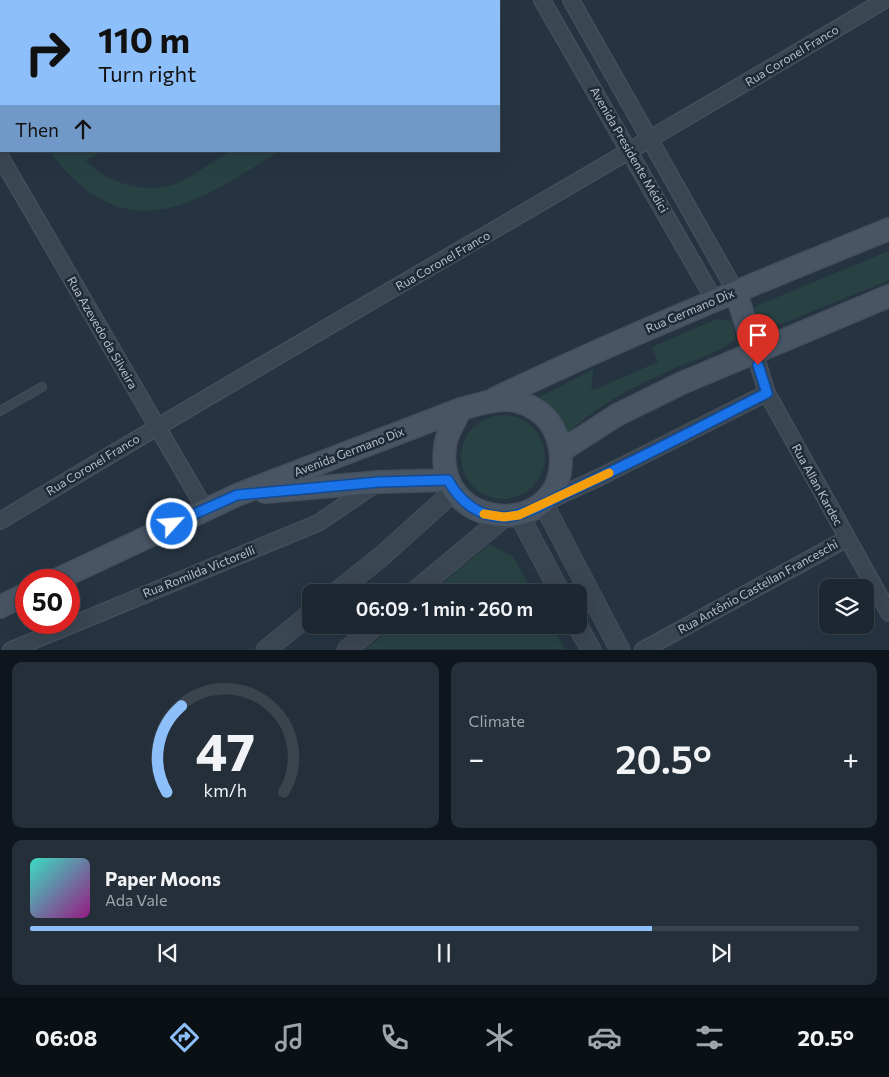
<!DOCTYPE html>
<html lang="en">
<head>
<meta charset="utf-8">
<style>
  body { margin:0; font-family:Commissioner,sans-serif; background:#252f3a; color:#f1f3f6; height:100vh; display:flex; flex-direction:column; font-size:19px; white-space:nowrap }
  * { box-sizing:border-box; margin:0 }
  p { font-size:16px; color:#a0a5ac }
  .icon { flex:none; width:28px; height:28px; fill:none; stroke:currentColor; stroke-width:2; stroke-linecap:round; stroke-linejoin:round }
  .map { position:relative; height:650px; overflow:hidden }
  .panel { display:flex; flex-direction:column; gap:12px; padding:12px; background:#0f151c; flex:1 }
  .panel>* { flex:none }
  .top-card { position:absolute; left:0px; top:0px; width:500px; height:152px; box-shadow:0 5px 20px #0002,0 0 0 1px #3a444d; background:#8dc0fa; color:#111; overflow:hidden }
  .tools { position:absolute; left:819px; top:579px; display:grid; gap:10px }
  .tools a { display:grid; place-items:center; width:55px; height:55px; border-radius:10px; background:#1c2732; box-shadow:0 5px 20px #0002,0 0 0 1px #3a444d; font-size:25px }
  .speed { position:absolute; left:15px; top:569px; display:flex; gap:10px; font-size:25px; font-weight:700; text-align:center }
  .speed>* { display:grid; place-content:center; width:65px; height:65px; border-radius:50%; background:#1c2732; box-shadow:0 5px 20px #0002,0 0 0 1px #3a444d; line-height:1 }
  .speed .limit { border:8px solid #d22; background:#fff; color:#111 }
  .pin { position:absolute; display:grid; place-items:center; width:42px; height:42px; color:#fff; margin:-51px -21px; border-radius:50% 50% 50% 0; rotate:-45deg; box-shadow:0 0 5px #0007 }
  .pin .icon { rotate:45deg }
  .me { position:absolute; width:55px; margin:-28px; rotate:64deg; stroke-linejoin:round; filter:drop-shadow(0 0 4px #0008) }
  .turn { display:flex; align-items:center; gap:18px; height:105px; padding:0 15px; font-size:22px }
  .turn .icon { width:65px; height:65px; stroke-width:2.5 }
  .turn b { display:block; font-size:35px; line-height:42px }
  .then { display:flex; align-items:center; height:48px; padding:0 15px; background:#0003; gap:10px; font-size:19px }
  .big { font-size:38px; font-weight:600; line-height:1.1 }
  .panel .card { flex:1; display:flex; flex-direction:column; justify-content:center; gap:8px; min-width:0; padding:0 18px; border-radius:10px; background:#252f3a }
  .panel .dial { align-items:center; gap:0 }
  .dial svg { height:130px; overflow:visible; fill:none; stroke:#3a444d; stroke-width:7; stroke-linecap:round; text-anchor:middle }
  .dial text { fill:#f1f3f6; stroke:none }
  .song { display:flex; align-items:center; gap:15px }
  .cover { width:60px; height:60px; border-radius:8px; background:linear-gradient(135deg,hsl(170 70% 55%),hsl(310 70% 35%)) }
  .played { height:5px; border-radius:2px; background:linear-gradient(90deg,#8dc0fa 75%,#3a444d 75%) }
  .keys { display:flex; justify-content:space-around; direction:ltr }
  .heat { display:flex; justify-content:space-between; align-items:center; font-size:28px; direction:ltr }
  .panel .tiles { flex:1; display:grid; gap:12px; grid-template-columns:1fr 1fr }
  .card:last-child { grid-column:span 2 }
  .trip { position:absolute; left:302px; top:584px; width:285px; height:50px; border-radius:10px; background:#1c2732; box-shadow:0 5px 20px #0002,0 0 0 1px #3a444d; font-weight:600; line-height:50px; text-align:center }
  .menu { display:flex; height:80px; justify-content:space-around; align-items:center; background:#0b1014; color:#a0a5ac }
  .menu .icon { width:35px; height:35px }
  .menu .on { color:#8dc0fa }
  .menu b { font-size:22px; color:#f1f3f6 }
  .map>svg:first-child { display:block }
</style>
</head>
<body>
<div class="map">
<svg width="889" height="650" viewBox="0 0 889 650">
  <rect width="100%" height="100%" fill="#263442"/>
  <path fill="#284243" d="M127 0H353V1H125Z
    M50 151H102L86 161C109 185 150 196 181 182 198 173 213 160 230 152 240 148 267 151 280 151 218 188 148 244 81 185 69 175 58 164 50 151Z
    M889 251V280L771 328 761 327 753 313 756 306Z
    M717 319 731 321 736 339C716 354 693 360 670 370 634 387 596 405 568 434L539 397 594 369 591 387 594 390 658 362 652 347Z
    M461 457a42 42 0 1 1 84 0a42 42 0 1 1-84 0Z
    M489 544 513 557 533 592H432Z
    M394 625H551L565 649H366Z"/>
  <g fill="none" stroke-linecap="round" stroke-linejoin="round">
    <g stroke="#444f5b" stroke-width="10">
      <path id="service" d="M0 411 42 387"/>
    </g>
    <g stroke="#444f5b" stroke-width="18">
      <path id="minor" d="M542 0 715 301
        M571 0 736 292
        M0 156 205 509
        M754 351 767 393 889 613
        M544 503 598 478 767 393
        M0 521C293 344 591 176 885 0
        M11 650 318 523 377 483
        M643 650 846 539"/>
    </g>
    <g stroke="#444f5b" stroke-width="21">
      <path id="tertiary" d="M543 503 620 650
        M519 515 560 592
        M337 592 383 555 454 491
        M414 592 504 517
        M577 625 591 650
        M266 650 311 613
        M347 650 376 625"/>
    </g>
    <g stroke="#444f5b" stroke-width="24">
      <path id="secondary" d="M736 292 754 351
        M494 399C623 337 756 283 889 229
        M561 451 617 415 682 383 889 296
        M265 492 379 482 448 480
        M56 580 237 495 461 409C493 400 515 392 543 415 555 426 561 444 561 460 561 540 434 532 445 447 446 434 455 421 461 409
        M0 607 26 594"/>
    </g>
    <use href="#service" stroke="#3a4652" stroke-width="8"/>
    <use href="#minor" stroke="#3a4652" stroke-width="15"/>
    <use href="#tertiary" stroke="#3a4652" stroke-width="19"/>
    <use href="#secondary" stroke="#485565" stroke-width="21"/>
  </g>
  <g fill="none" stroke-linecap="round" stroke-linejoin="round">
    <g stroke="#114b97" stroke-width="12">
      <path id="route" d="M172 524 237 495 379 482 448 480C460 502 480 518 506 517 526 515 547 502 566 493 634 462 700 427 767 393L758 365"/>
    </g>
    <use href="#route" stroke="#1a73e8" stroke-width="9"/>
    <path stroke="#f59e0b" stroke-width="9" d="M484 514 504 517 519 515 609 473"/>
  </g>
  <g text-anchor="middle" stroke-width="5" stroke-linejoin="round" paint-order="stroke">
    <g font-size="12" fill="#b7c1cc" stroke="#1f2b37">
      <text transform="translate(792 56) rotate(-31)" y="4">Rua Coronel Franco</text>
      <text transform="translate(629 150) rotate(60)" y="4">Avenida Presidente Médici</text>
      <text transform="translate(443 261) rotate(-30)" y="4">Rua Coronel Franco</text>
      <text transform="translate(690 311) rotate(-23)" y="4">Rua Germano Dix</text>
      <text transform="translate(102 333) rotate(60)" y="4">Rua Azevedo da Silveira</text>
      <text transform="translate(349 452) rotate(-21)" y="4">Avenida Germano Dix</text>
      <text transform="translate(93 465) rotate(-31)" y="4">Rua Coronel Franco</text>
      <text transform="translate(817 485) rotate(61)" y="4">Rua Allan Kardec</text>
      <text transform="translate(199 572) rotate(-22)" y="4">Rua Romilda Victorelli</text>
      <text transform="translate(758 587) rotate(-29)" y="4">Rua Antônio Castellan Franceschi</text>
    </g>
  </g>
</svg>
<div class="tools">
<a><svg class="icon" aria-label="layers" viewBox="0 0 24 24"><path d="M12 4l9 5-9 5-9-5zM3 14l9 5 9-5"/></svg></a>
</div>
<div class="speed"><div class="limit">50</div></div>
<div class="pin" style="left:758px;top:365px;background:#d93025"><svg class="icon" aria-label="arrive" viewBox="0 0 24 24"><path d="M6 21V4h12l-3 4 3 4H6"/></svg></div>
<svg class="me" style="left:172px;top:524px" viewBox="-20 -20 40 40"><circle r="17" fill="#1a73e8" stroke="#fff" stroke-width="3"/><path d="M0-11L8 9 0 5-8 9z" fill="#fff"/></svg>
<div class="trip">06:09 · 1 min · 260 m</div>
<div class="top-card">
<div class="turn"><svg class="icon" aria-label="right" viewBox="0 0 24 24"><path d="M7 20v-9h11M14 6l5 5-5 5"/></svg><div><b>110 m</b>Turn right</div></div>
<div class="then">Then<svg class="icon" aria-label="ahead" viewBox="0 0 24 24"><path d="M12 20V5M6 11l6-6 6 6"/></svg></div>
</div>
</div>
<section class="panel">
<div class="tiles">
<div class="card dial"><svg viewBox="0 0 100 80">
<path d="M14 69A42 42 0 1 1 86 69"/>
<path d="M14 69A42 42 0 0 1 23 16" stroke="#8dc0fa"/>
<text x="50" y="56" font-size="32" font-weight="700">47</text>
<text x="50" y="72" font-size="11">km/h</text>
</svg></div>
<div class="card"><p>Climate</p>
<div class="heat"><a>−</a><b class="big">20.5°</b><a>+</a></div>
</div>
<div class="card">
<div class="song"><i class="cover"></i><div><b>Paper Moons</b><p>Ada Vale</p></div></div>
<div class="played"></div>
<div class="keys"><svg class="icon" aria-label="previous" viewBox="0 0 24 24"><path d="M18 5L8 12l10 7zM5 5v14"/></svg><svg class="icon" aria-label="pause" viewBox="0 0 24 24"><path d="M8 5v14M16 5v14"/></svg><svg class="icon" aria-label="next" viewBox="0 0 24 24"><path d="M6 5l10 7-10 7zM19 5v14"/></svg></div>
</div>
</div>
</section>
<nav class="menu">
<b>06:08</b>
<svg class="icon on" aria-label="directions" viewBox="0 0 24 24"><path d="M12 3l9 9-9 9-9-9zM9 14v-3h6M13 9l2 2-2 2"/></svg>
<svg class="icon" aria-label="music" viewBox="0 0 24 24"><path d="M9 18V5l10-2v13"/><circle cx="6" cy="18" r="3"/><circle cx="16" cy="16" r="3"/></svg>
<svg class="icon" aria-label="phone" viewBox="0 0 24 24"><path d="M5 4h4l2 5-3 2q2 4 5 5l2-3 5 2v4C11 20 4 13 5 4z"/></svg>
<svg class="icon" aria-label="climate" viewBox="0 0 24 24"><path d="M12 3v18M4 7l16 10M4 17L20 7"/></svg>
<svg class="icon" aria-label="car" viewBox="0 0 24 24"><path d="M5 17H2v-5l4-1 3-4h7l3 4 3 1v5h-3M9 17h6M6 11h13"/><circle cx="7" cy="17" r="2"/><circle cx="17" cy="17" r="2"/></svg>
<svg class="icon" aria-label="filters" viewBox="0 0 24 24"><path d="M4 7h16M4 17h16"/><circle cx="9" cy="7" r="2"/><circle cx="15" cy="17" r="2"/></svg>
<b>20.5°</b>
</nav>
</body>
</html>
